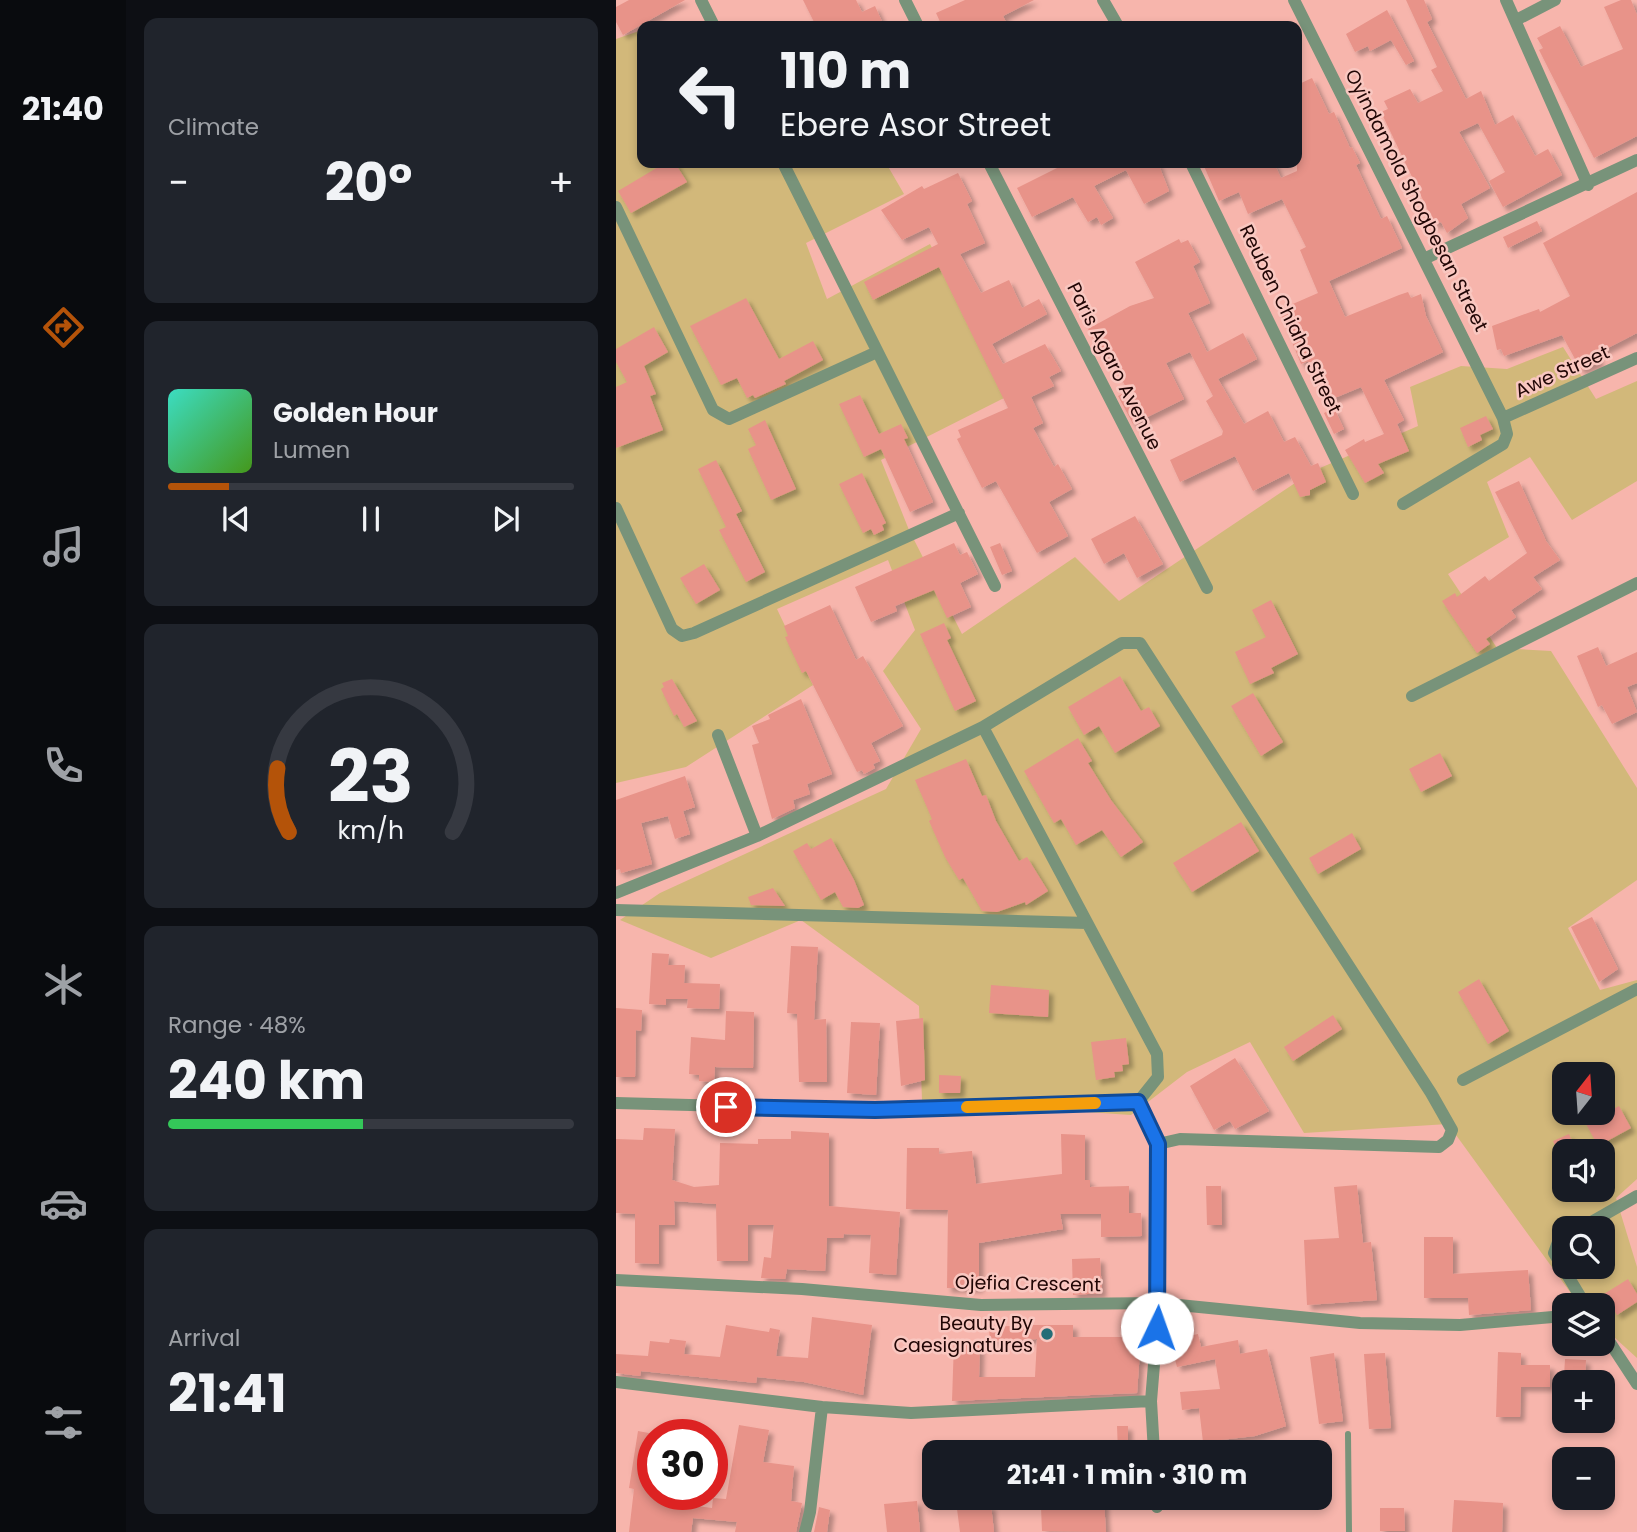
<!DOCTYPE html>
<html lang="en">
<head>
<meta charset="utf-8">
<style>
  body { margin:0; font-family:Poppins,sans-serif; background:#20242c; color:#f1f3f6; height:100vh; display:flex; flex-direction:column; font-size:26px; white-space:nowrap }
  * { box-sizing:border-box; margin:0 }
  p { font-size:23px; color:#9ea1a6 }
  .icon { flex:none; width:38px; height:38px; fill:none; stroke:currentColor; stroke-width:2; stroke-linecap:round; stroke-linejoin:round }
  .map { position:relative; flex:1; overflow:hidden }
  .sheet { display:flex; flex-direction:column; gap:18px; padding:18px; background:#0d0f14; width:490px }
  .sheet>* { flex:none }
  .guide { position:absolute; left:21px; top:21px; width:665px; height:147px; border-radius:14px; box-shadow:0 4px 10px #0003; background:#171b24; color:#f1f3f6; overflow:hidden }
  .needle { width:46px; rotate:17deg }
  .fabs { position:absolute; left:936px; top:1062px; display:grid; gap:14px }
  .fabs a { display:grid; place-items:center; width:63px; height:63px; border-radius:14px; background:#171b24; box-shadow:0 4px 10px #0003; font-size:35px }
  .speed { position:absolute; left:21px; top:1419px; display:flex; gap:14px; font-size:35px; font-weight:700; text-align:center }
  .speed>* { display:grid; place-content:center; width:91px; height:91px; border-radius:50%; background:#171b24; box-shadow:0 4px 10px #0003; line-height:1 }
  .speed .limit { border:10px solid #d22; background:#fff; color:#111 }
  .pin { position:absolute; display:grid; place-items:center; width:60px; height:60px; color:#fff; margin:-30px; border:4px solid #fff; border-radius:50%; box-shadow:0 2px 7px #0007 }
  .me { position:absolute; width:77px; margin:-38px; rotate:3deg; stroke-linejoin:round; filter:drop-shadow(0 0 5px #0008) }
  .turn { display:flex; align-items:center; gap:24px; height:147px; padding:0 28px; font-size:32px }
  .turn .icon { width:91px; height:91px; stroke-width:2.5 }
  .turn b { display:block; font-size:49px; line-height:60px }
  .big { font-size:52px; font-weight:700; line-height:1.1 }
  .sheet .widget { flex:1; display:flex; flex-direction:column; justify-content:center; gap:10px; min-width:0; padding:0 24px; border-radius:14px; background:#20242c }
  .sheet .dial { align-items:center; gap:0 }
  .dial svg { height:182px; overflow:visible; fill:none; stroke:#363941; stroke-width:7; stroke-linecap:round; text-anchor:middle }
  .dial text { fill:#f1f3f6; stroke:none }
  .song { display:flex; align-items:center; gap:21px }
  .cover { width:84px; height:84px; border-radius:10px; background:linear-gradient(135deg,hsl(170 70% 55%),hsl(100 70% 35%)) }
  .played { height:7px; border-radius:4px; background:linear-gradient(90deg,#b45309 15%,#363941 15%) }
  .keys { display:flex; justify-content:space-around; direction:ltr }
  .heat { display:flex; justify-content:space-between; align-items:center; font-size:38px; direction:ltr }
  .charge { height:10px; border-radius:5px; background:linear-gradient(90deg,#34c759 48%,#363941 0) }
  .trip { position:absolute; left:306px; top:1440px; width:410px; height:70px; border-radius:14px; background:#171b24; box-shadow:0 4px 10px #0003; font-weight:700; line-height:70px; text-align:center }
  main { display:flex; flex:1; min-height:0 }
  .tabs { display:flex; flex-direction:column; width:126px; justify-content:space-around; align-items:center; background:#090b0e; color:#9ea1a6 }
  .tabs .icon { width:49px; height:49px }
  .tabs .selected { color:#b45309 }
  .tabs b { font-size:32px; color:#f1f3f6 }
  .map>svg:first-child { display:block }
</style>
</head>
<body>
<main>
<nav class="tabs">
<b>21:40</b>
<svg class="icon selected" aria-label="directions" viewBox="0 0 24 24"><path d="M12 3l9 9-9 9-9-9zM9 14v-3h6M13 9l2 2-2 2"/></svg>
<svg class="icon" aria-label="music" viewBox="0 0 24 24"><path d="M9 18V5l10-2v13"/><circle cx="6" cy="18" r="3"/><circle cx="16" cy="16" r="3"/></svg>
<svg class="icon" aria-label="phone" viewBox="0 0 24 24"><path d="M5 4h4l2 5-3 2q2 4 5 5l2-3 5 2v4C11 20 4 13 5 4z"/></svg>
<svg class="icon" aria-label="climate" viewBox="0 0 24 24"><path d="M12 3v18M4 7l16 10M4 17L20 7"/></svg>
<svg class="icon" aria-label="car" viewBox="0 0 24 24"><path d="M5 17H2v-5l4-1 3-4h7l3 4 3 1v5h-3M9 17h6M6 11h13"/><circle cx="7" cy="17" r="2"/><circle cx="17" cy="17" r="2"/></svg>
<svg class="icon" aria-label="filters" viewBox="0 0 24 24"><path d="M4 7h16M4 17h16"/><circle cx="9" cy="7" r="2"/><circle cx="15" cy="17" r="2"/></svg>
</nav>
<section class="sheet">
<div class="widget"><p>Climate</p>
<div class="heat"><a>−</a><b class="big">20°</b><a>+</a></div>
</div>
<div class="widget">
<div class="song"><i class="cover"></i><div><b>Golden Hour</b><p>Lumen</p></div></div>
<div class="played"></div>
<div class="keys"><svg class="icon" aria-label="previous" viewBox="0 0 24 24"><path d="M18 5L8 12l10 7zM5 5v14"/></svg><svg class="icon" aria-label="pause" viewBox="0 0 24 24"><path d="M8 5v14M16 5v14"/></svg><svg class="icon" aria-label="next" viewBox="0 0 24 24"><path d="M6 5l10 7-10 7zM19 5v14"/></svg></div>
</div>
<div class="widget dial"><svg viewBox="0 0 100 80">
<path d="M14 69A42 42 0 1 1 86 69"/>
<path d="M14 69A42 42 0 0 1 9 41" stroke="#b45309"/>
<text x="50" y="56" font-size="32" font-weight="700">23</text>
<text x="50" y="72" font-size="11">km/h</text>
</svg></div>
<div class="widget"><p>Range · 48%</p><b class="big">240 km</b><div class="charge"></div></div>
<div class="widget"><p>Arrival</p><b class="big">21:41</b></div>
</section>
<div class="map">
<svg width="1021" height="1532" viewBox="0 0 1021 1532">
  <defs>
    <filter id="shadow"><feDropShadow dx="4.5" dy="4.5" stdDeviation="2" flood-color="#0004"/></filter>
  </defs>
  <rect width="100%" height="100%" fill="#f7b5ac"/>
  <path fill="#d2b87a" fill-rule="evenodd" d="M26 30V163H270L288 194 190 243 211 299 314 244 392 396 265 460 293 530 346 634 459 557 503 601 697 471 802 426 794 387 845 366 891 369 947 347 980 399 1021 381V481L956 520 914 457 871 482 893 537 832 574 881 648 935 651 1021 788V880L952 928 984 990 1021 980V1179L1000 1198 1021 1267V1358L987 1327V1306L962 1303 832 1124 688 1133 634 1042 571 1072 515 1115 306 1101 303 1006 185 920 95 958 4 920 44 893 270 789 305 729 267 671 299 630 272 560 161 609 197 685 70 767 0 783V39ZM948 1074H987V1113H948ZM948 1152H987V1190H948ZM948 1228H987V1267H948Z"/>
  <path fill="#e89389" filter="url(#shadow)" d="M13 0H69L7 35 0 22V7Z
    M187 0H240L246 12 259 6 268 26H200Z
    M349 0H418L387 16 392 26H326L320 13Z
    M790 0H808L816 19 811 22 850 99 865 91 879 125 897 115 919 156 932 149 946 175 887 207 873 181 889 172 862 123 843 132 874 188 845 204 852 218 831 233 825 222 819 225 765 112 772 109 768 101 794 89 802 103 827 91 815 70 821 67Z
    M1005 0H1015L1021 15V136L978 158 923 50 927 48 921 38 944 26 965 67 1007 49 988 7Z
    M771 10 798 61 790 65 775 40 754 51 752 46 739 52 730 34Z
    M696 78 713 114 718 112 734 148 736 147 744 163 740 165 765 219 771 216 786 248 713 281 729 317 783 295 792 292 795 298 805 294 810 316 827 352 768 380 788 420 781 424 793 451 762 464 768 473 749 483 729 450 748 439 749 442 768 434 745 387 709 402 692 361 685 364 663 310 702 293 684 250 690 247 666 199 632 214 623 192 603 201 588 166 596 163H658L665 178 681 171V85Z
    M49 163H59L71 182 15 213 2 191Z
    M451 163H542L553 191 528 204 510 170 478 186 497 218 485 225 481 217 472 222 457 197 416 217 401 188Z
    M342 173 356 201 351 204 369 243 344 254 365 293 393 280 406 308 423 299 431 314 376 344 387 364 429 344 445 371 433 377 438 386 415 397 427 423 417 428 438 467 442 464 456 489 433 502 452 536 421 553 380 481 366 488 341 439 345 437 342 430 392 408 323 267 257 300 248 282 322 244 313 227 286 240 265 210 306 186 308 189Z
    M1021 192V333L980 354 984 362 965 370 946 335 888 356 885 349 881 350 876 326 923 309 924 312 954 296 927 243Z
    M921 221 926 231 892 248 887 237Z
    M563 239 565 243 572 240 584 262 577 266 594 303 572 313 591 352 627 333 641 359 602 379 628 424 652 411 668 442 679 437 695 466 702 463 710 482 694 490V495L684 497 673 473 637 491 619 456 564 482 554 460 606 435 607 431 590 401 597 396 574 352 550 363 568 399 517 424 502 396 512 391 491 352 486 355 472 329 514 306 538 298 519 262Z
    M130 298 163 359 197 341 207 360 168 381 170 384 139 398 137 395 131 398 121 378 105 385 74 326Z
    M38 327 52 352 28 366 40 394 34 396 47 430 0 448V387L11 382 0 362V349Z
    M244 395 263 434 285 424 292 438 288 439 317 502 294 512 265 449 248 457 223 404Z
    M718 408 728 429 718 434 708 413Z
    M870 416 877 429 864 435 866 440 852 447 844 428Z
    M149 420 180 489 155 500 132 449 140 445 132 429Z
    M100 460 126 511 120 514 149 572 130 582 103 530 110 527 82 469Z
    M246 473 270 523 266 525 268 530 258 535 255 529 247 533 223 484Z
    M903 481 930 541 944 560 917 577 926 589 895 610 900 617 870 639 874 644 861 653 826 601 839 593 841 597 869 576 873 581 911 553 879 492Z
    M519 516 547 564 521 578 508 553 488 564 475 539Z
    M338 543 344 555 351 552 362 574 344 583 355 607 331 618 318 590 279 606 281 611 255 622 239 587Z
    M384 543 396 571 386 575 374 547Z
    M88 564 104 590 80 604 64 578Z
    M655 600 682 654 655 668 658 673 634 684 619 652 650 637 636 610Z
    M214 605 240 660 247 656 287 726 255 743 264 761 257 764 259 768 248 774 246 770 241 772 190 671 186 673 169 637 172 636 168 626Z
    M328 623 335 638 331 640 360 701 339 711 304 634Z
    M982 647 990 666 1021 652V683L1011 687 1021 712 996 724 986 705 982 707 961 656Z
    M504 676 525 711 533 707 544 726 499 753 483 726 468 735 452 707Z
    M56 679 81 721 68 727 61 714 58 716 45 689 48 687 46 683Z
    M637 693 667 742 645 756 615 706Z
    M185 699 216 774 191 784 194 794 177 800 179 808 156 819 136 745 143 743 136 726 154 719 152 715Z
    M462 738 476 761 472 763 495 800 527 842 505 857 486 830 460 845 445 819 438 823 408 771Z
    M824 753 836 776 805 792 793 769Z
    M350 759 366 796 370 795 380 821 403 861 411 857 432 891 410 905 409 902 381 912 366 911 347 878 343 880 329 857 313 821 316 819 299 780Z
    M69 776 79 807 67 811 74 834 59 839 52 816 25 823 36 864 5 873 4 869 0 870V800Z
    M625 822 643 851 576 892 557 863Z
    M736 833 745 849 702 874 693 858Z
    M215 838 238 880 248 905 242 908 227 907 219 892 205 900 177 851 191 843 195 849Z
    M157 888 169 906 135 905 132 897Z
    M976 917 1002 969 983 982 955 927Z
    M175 946 202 947 198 1020 210 1019 211 1082H183L181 1014 171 1013Z
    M36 953 53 954 52 965H69L68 983 104 984 103 1009 71 1008 72 999H50V1005L33 1004Z
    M863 979 893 1031 872 1044 842 992Z
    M375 985 433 990 432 1017 373 1013Z
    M0 1008 26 1010 25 1031 20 1030 19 1077H0Z
    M110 1011 138 1012 137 1068 99 1067 98 1082 83 1081V1075L73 1074 75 1037 109 1040Z
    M717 1015 726 1029 677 1061 668 1047Z
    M307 1018 309 1080 285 1086 280 1021Z
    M235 1022 264 1023 260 1095 231 1093Z
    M510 1038 513 1064 506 1065 507 1071 498 1072 499 1077 480 1080 475 1042Z
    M619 1058 653 1111 619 1129 614 1121 598 1130 574 1086Z
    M323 1075 345 1076 344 1093H323Z
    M1003 1106 1015 1128 982 1146 970 1124Z
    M28 1128 59 1129 56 1180 78 1187 103 1185 104 1143 142 1144V1139H175V1131L213 1133V1206L284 1212 280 1275 253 1273 255 1235 228 1234 227 1238H211L209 1271 171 1269 169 1279 145 1278 148 1257 155 1258 158 1225H132V1261H101L100 1204 58 1201 59 1225H43V1264L19 1263V1214L0 1213V1139L27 1140Z
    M445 1134 469 1135V1180H474V1187L513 1186V1213H525L526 1236 485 1237V1214H444L447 1229 363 1243V1288H331L332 1210 290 1209 291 1148H323V1154L356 1151 360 1184 446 1174Z
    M953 1134 961 1152H942L937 1141Z
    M741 1185 747 1243 755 1242 761 1300 691 1305 688 1240 723 1238 718 1187Z
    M590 1186H605L606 1225H591Z
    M808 1237H837V1274L912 1270 915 1310 853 1315 852 1298H808Z
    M484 1258 486 1293 457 1295 456 1259Z
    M1012 1279 1021 1294V1302L1001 1315 988 1294Z
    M196 1317 256 1325 247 1395 188 1382 141 1377 140 1383 25 1371 24 1376 0 1373V1354L32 1356 34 1341 53 1343 54 1339 70 1341 68 1354 104 1357 110 1325 153 1332 154 1328 164 1330 160 1356 192 1358Z
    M414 1325H457V1337H525L521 1393 336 1401 338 1342 364 1343 363 1377H419L421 1339 374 1342 373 1327Z
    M582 1334 585 1347 622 1340 624 1354 651 1349 670 1426 639 1436 587 1442 583 1408 566 1410 564 1392 604 1389 599 1359 561 1367 554 1340Z
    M882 1352 905 1353V1365H934V1387H905L904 1417H880Z
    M718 1353 727 1421 703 1424 694 1357Z
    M769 1353 775 1428 753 1429 748 1354Z
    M949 1359 970 1360 969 1377 948 1376Z
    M123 1425 153 1430 147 1462 178 1466 175 1501 186 1503 180 1532H119L121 1522 77 1518 75 1532H13L18 1489 13 1488 22 1431 38 1434 37 1494H66L65 1504 96 1508 97 1498 110 1499Z
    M501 1426H512V1451H502Z
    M838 1500 887 1503 886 1532H836Z
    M301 1501 304 1532H271L268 1504Z
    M488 1502 490 1532 426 1531 425 1507H469L468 1503Z
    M375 1505 378 1532H344L341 1509Z
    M203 1507 214 1510 211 1532H198Z
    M764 1508H788L789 1531H764Z"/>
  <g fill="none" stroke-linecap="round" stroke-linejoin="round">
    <path stroke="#78937a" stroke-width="6" d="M732 1434 733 1532"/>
    <path stroke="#78937a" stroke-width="12" d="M85 0 98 26
      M289 0 302 26
      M487 0 502 26
      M678 0 887 418 891 434 887 444 787 504
      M890 0 972 185
      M900 20 939 0
      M167 163 379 586
      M373 163 591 588
      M575 163 737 494
      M0 207 97 410 113 419 261 352
      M810 258 1021 160
      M887 418 1021 358
      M0 508 56 629 66 636 78 633 343 513
      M796 696 1021 583
      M367 727 541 1054 542 1077 522 1102 542 1144 543 1303 535 1401 538 1452
      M102 735 141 836
      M0 893 141 836 367 727 506 643H524L815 1093 836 1130 832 1140 823 1147 564 1139 542 1144
      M0 910 471 923
      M847 1080 1021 989
      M0 1103 259 1110 522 1102
      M965 1228 1021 1196
      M948 1238 942 1242 938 1253 970 1306
      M0 1280 186 1289 365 1305 543 1303 744 1323 844 1325 948 1316
      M987 1332 1021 1384
      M0 1382 206 1407 295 1413 535 1401
      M540 1498 541 1507
      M189 1532 194 1512 206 1407"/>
  </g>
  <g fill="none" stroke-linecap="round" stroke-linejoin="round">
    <g stroke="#114b97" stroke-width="18">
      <path id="route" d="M110 1107 259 1110 522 1102 542 1144 541 1328"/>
    </g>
    <use href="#route" stroke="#1a73e8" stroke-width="12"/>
    <path stroke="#f59e0b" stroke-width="12" d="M351 1107 479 1103"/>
  </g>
  <circle fill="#246d77" stroke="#f9c7c0" stroke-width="2.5" cx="431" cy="1334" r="7"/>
  <g text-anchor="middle" stroke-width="5" stroke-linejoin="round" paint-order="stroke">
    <g font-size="19" fill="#200504" stroke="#f9c7c0">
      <text transform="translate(801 200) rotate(63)" y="7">Oyindamola Shogbesan Street</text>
      <text transform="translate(675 319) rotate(64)" y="7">Reuben Chiaha Street</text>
      <text transform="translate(499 366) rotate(63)" y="7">Paris Agaro Avenue</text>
      <text transform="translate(946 371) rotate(-24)" y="7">Awe Street</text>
      <text transform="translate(412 1283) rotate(1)" y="7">Ojefia Crescent</text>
    </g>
    <g font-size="19" fill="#200504" stroke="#f9c7c0" text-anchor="end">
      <text x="417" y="1330">Beauty By<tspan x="417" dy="22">Caesignatures</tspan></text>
    </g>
  </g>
</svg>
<div class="fabs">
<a><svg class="needle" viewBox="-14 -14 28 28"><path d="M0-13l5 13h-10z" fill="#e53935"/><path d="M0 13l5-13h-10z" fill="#9ea1a6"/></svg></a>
<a><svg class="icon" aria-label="sound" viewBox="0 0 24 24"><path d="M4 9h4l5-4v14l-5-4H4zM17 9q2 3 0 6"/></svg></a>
<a><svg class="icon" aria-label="search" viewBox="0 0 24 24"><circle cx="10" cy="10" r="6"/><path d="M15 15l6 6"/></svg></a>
<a><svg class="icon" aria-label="layers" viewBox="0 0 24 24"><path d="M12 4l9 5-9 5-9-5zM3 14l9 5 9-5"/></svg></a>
<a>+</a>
<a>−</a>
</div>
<div class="speed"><div class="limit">30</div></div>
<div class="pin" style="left:110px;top:1107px;background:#d93025"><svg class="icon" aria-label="arrive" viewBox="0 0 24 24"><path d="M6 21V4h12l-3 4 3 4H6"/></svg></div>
<svg class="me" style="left:541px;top:1328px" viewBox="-20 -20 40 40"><circle r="19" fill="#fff"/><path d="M0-13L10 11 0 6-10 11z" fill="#1a73e8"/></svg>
<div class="trip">21:41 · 1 min · 310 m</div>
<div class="guide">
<div class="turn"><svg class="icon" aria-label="left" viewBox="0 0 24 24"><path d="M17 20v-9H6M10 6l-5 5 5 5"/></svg><div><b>110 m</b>Ebere Asor Street</div></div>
</div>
</div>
</main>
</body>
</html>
